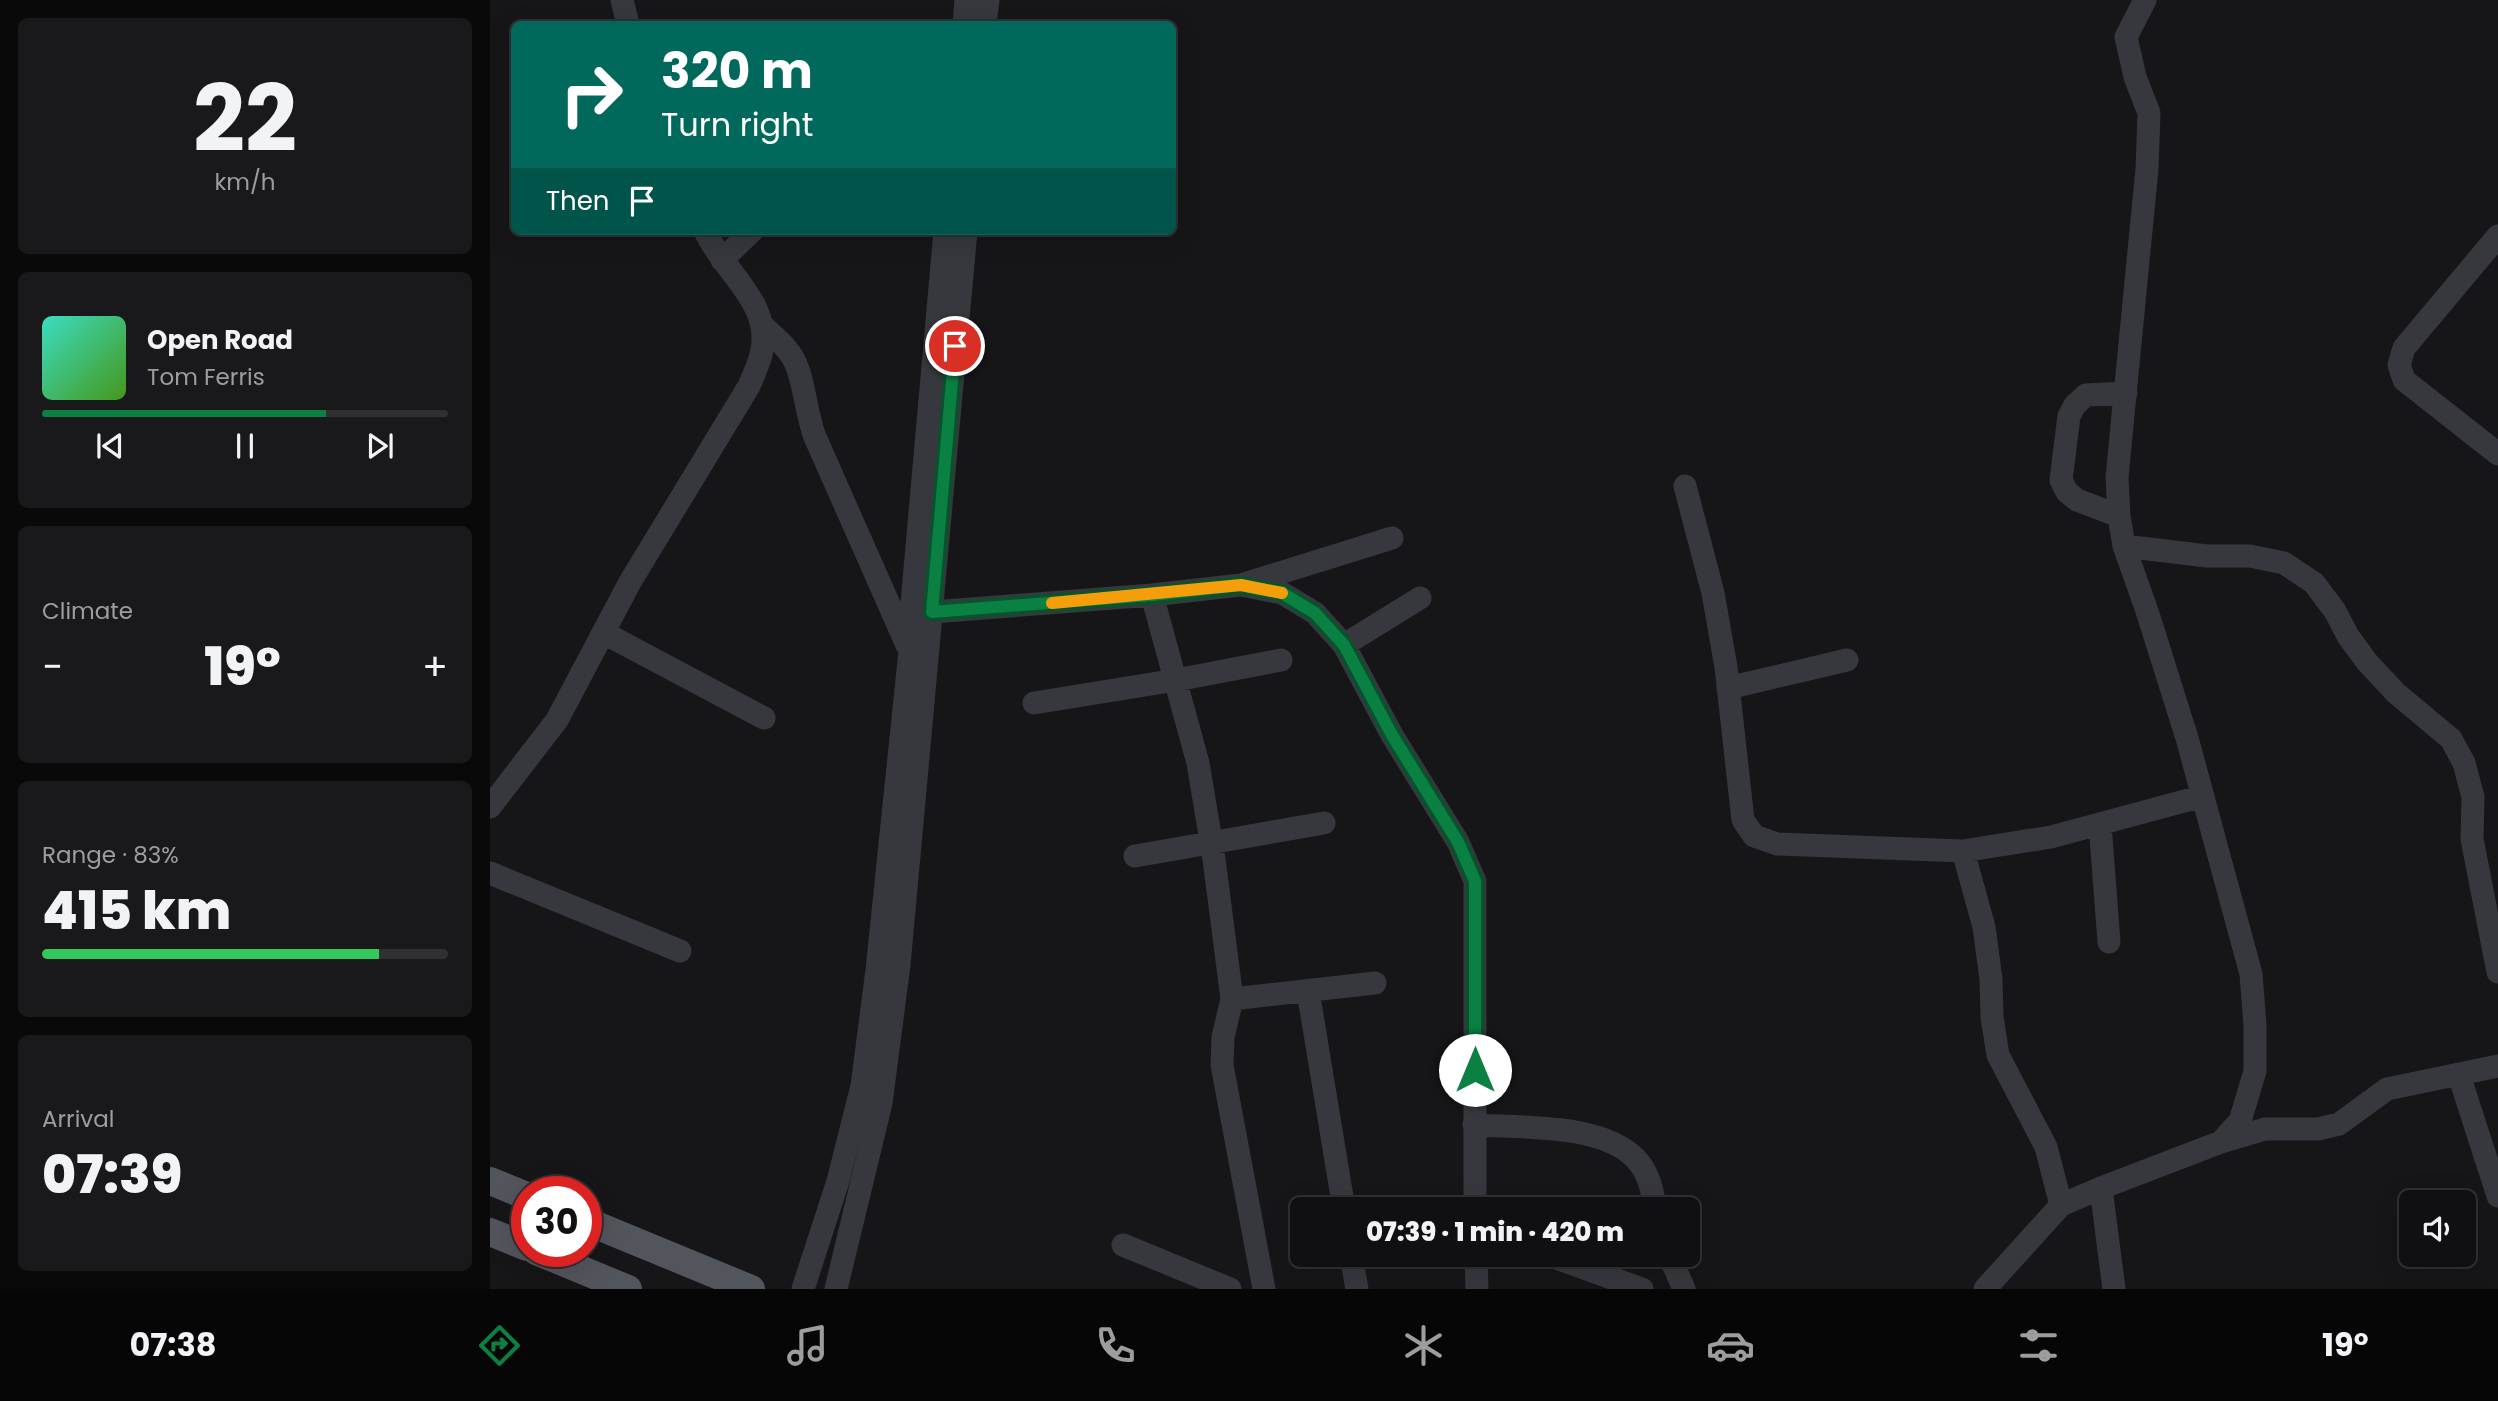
<!DOCTYPE html>
<html lang="en">
<head>
<meta charset="utf-8">
<style>
  body { margin:0; font-family:Poppins,sans-serif; background:#19191b; color:#f1f3f6; height:100vh; display:flex; flex-direction:column; font-size:26px; white-space:nowrap }
  * { box-sizing:border-box; margin:0 }
  p { font-size:23px; color:#9c9d9f }
  .icon { flex:none; width:38px; height:38px; fill:none; stroke:currentColor; stroke-width:2; stroke-linecap:round; stroke-linejoin:round }
  .map { position:relative; flex:1; overflow:hidden }
  .drawer { display:flex; flex-direction:column; gap:18px; padding:18px; background:#09090a; width:490px }
  .drawer>* { flex:none }
  .guide { position:absolute; left:21px; top:21px; width:665px; height:214px; border-radius:10px; box-shadow:0 7px 28px #0002,0 0 0 2px #303032; background:#00695c; color:#fff; overflow:hidden }
  .tools { position:absolute; left:1909px; top:1190px; display:grid; gap:14px }
  .tools a { display:grid; place-items:center; width:77px; height:77px; border-radius:10px; background:#101012; box-shadow:0 7px 28px #0002,0 0 0 2px #303032; font-size:35px }
  .speed { position:absolute; left:21px; top:1176px; display:flex; gap:14px; font-size:35px; font-weight:700; text-align:center }
  .speed>* { display:grid; place-content:center; width:91px; height:91px; border-radius:50%; background:#101012; box-shadow:0 7px 28px #0002,0 0 0 2px #303032; line-height:1 }
  .speed .limit { border:10px solid #d22; background:#fff; color:#111 }
  .pin { position:absolute; display:grid; place-items:center; width:60px; height:60px; color:#fff; margin:-30px; border:4px solid #fff; border-radius:50%; box-shadow:0 2px 7px #0007 }
  .me { position:absolute; width:77px; margin:-38px; rotate:0deg; stroke-linejoin:round; filter:drop-shadow(0 0 5px #0008) }
  .turn { display:flex; align-items:center; gap:24px; height:147px; padding:0 35px; font-size:32px }
  .turn .icon { width:91px; height:91px; stroke-width:2.5 }
  .turn b { display:block; font-size:49px; line-height:60px }
  .then { display:flex; align-items:center; height:66px; padding:0 35px; background:#0003; gap:14px; font-size:26px }
  .big { font-size:52px; font-weight:800; line-height:1.1 }
  .drawer .card { flex:1; display:flex; flex-direction:column; justify-content:center; gap:10px; min-width:0; padding:0 24px; border-radius:10px; background:#19191b }
  .drawer .dial { align-items:center; gap:0 }
  .dial b { font-size:91px; line-height:1 }
  .song { display:flex; align-items:center; gap:21px }
  .cover { width:84px; height:84px; border-radius:10px; background:linear-gradient(135deg,hsl(170 70% 55%),hsl(100 70% 35%)) }
  .played { height:7px; border-radius:4px; background:linear-gradient(90deg,#0b8043 70%,#303032 70%) }
  .keys { display:flex; justify-content:space-around; direction:ltr }
  .heat { display:flex; justify-content:space-between; align-items:center; font-size:38px; direction:ltr }
  .charge { height:10px; border-radius:5px; background:linear-gradient(90deg,#34c759 83%,#303032 0) }
  .trip { position:absolute; left:800px; top:1197px; width:410px; height:70px; border-radius:10px; background:#101012; box-shadow:0 7px 28px #0002,0 0 0 2px #303032; font-weight:800; line-height:70px; text-align:center }
  .dock { display:flex; height:112px; justify-content:space-around; align-items:center; background:#060607; color:#9c9d9f }
  .dock .icon { width:49px; height:49px }
  .dock .on { color:#0b8043 }
  .dock b { font-size:32px; color:#f1f3f6 }
  main { display:flex; flex:1; min-height:0 }
  .map>svg:first-child { display:block }
</style>
</head>
<body>
<main>
<section class="drawer">
<div class="card dial"><b>22</b><p>km/h</p></div>
<div class="card">
<div class="song"><i class="cover"></i><div><b>Open Road</b><p>Tom Ferris</p></div></div>
<div class="played"></div>
<div class="keys"><svg class="icon" aria-label="previous" viewBox="0 0 24 24"><path d="M18 5L8 12l10 7zM5 5v14"/></svg><svg class="icon" aria-label="pause" viewBox="0 0 24 24"><path d="M8 5v14M16 5v14"/></svg><svg class="icon" aria-label="next" viewBox="0 0 24 24"><path d="M6 5l10 7-10 7zM19 5v14"/></svg></div>
</div>
<div class="card"><p>Climate</p>
<div class="heat"><a>−</a><b class="big">19°</b><a>+</a></div>
</div>
<div class="card"><p>Range · 83%</p><b class="big">415 km</b><div class="charge"></div></div>
<div class="card"><p>Arrival</p><b class="big">07:39</b></div>
</section>
<div class="map">
<svg width="2008" height="1289" viewBox="0 0 2008 1289">
  <rect width="100%" height="100%" fill="#161618"/>
  <g fill="none" stroke-linecap="round" stroke-linejoin="round">
    <path stroke="#37383d" stroke-width="23" d="M132 0 138 24
      M474 24 476 0
      M495 24 498 0
      M2008 236 1914 348 1909 365 1914 380 2008 454
      M232 260 262 231
      M273 326C284 337 297 346 304 360 314 378 316 414 325 437L417 645
      M1195 486 1223 593 1236 667 1253 820 1264 836 1287 844 1473 851 1561 837 1713 796
      M1629 516 1587 500 1577 492 1571 480 1579 416 1585 405 1596 395 1636 393
      M1634 546 1717 556H1760L1794 563 1824 583 1845 611 1858 636 1877 662 1906 693 1961 739 1974 763 1983 797 1982 839 2008 972
      M754 584 902 538
      M662 595 708 763 724 859 742 999 733 1037 732 1065 774 1289
      M442 612 662 595 751 585 792 593 825 613 854 645 902 735 968 842 985 881V1209
      M114 633 274 718
      M854 645 930 598
      M1238 688 1357 660
      M544 703 686 680 791 660
      M0 807 67 720 140 582 259 386C263 376 268 366 271 355 284 304 234 273 215 231
      M1610 824 1619 942
      M1473 851 1494 927 1501 979 1502 1017 1508 1055 1556 1147 1571 1205
      M645 856 834 823
      M0 873 190 951
      M818 991 854 1209
      M742 999 885 983
      M1969 1075 2008 1196
      M984 1125C1031 1128 1112 1123 1146 1159 1159 1173 1163 1191 1165 1209
      M1731 1142 1775 1129H1828L1849 1124 1897 1089 2008 1066
      M633 1245 740 1289
      M861 1255 867 1289
      M986 1255 987 1289
      M1058 1255 1152 1289
      M1179 1255 1194 1289
      M313 1289 348 1181 372 1086 387 970 420 651 422 603 455 231
      M346 1289 391 1103 409 965 476 231
      M1495 1289 1571 1205 1611 1188
      M1624 1289 1611 1188 1731 1142 1750 1121 1765 1071V1025L1761 974 1697 738 1657 611 1634 546 1629 516 1627 477 1657 169 1659 113 1645 77 1636 37 1655 0"/>
    <path stroke="#53555c" stroke-width="28" d="M0 1181 37 1196
      M96 1221 261 1289
      M0 1232 37 1247
      M46 1251 138 1289"/>
  </g>
  <g fill="none" stroke-linecap="round" stroke-linejoin="round">
    <g stroke="#07532c" stroke-width="18">
      <path id="route" d="M465 346 442 612 662 595 751 585 792 593 825 613 854 645 902 735 968 842 985 881V1070"/>
    </g>
    <use href="#route" stroke="#0b8043" stroke-width="12"/>
    <path stroke="#f59e0b" stroke-width="12" d="M562 603 751 585 792 593"/>
  </g>
</svg>
<div class="tools">
<a><svg class="icon" aria-label="sound" viewBox="0 0 24 24"><path d="M4 9h4l5-4v14l-5-4H4zM17 9q2 3 0 6"/></svg></a>
</div>
<div class="speed"><div class="limit">30</div></div>
<div class="pin" style="left:465px;top:346px;background:#d93025"><svg class="icon" aria-label="arrive" viewBox="0 0 24 24"><path d="M6 21V4h12l-3 4 3 4H6"/></svg></div>
<svg class="me" style="left:985px;top:1070px" viewBox="-20 -20 40 40"><circle r="19" fill="#fff"/><path d="M0-13L10 11 0 6-10 11z" fill="#0b8043"/></svg>
<div class="trip">07:39 · 1 min · 420 m</div>
<div class="guide">
<div class="turn"><svg class="icon" aria-label="right" viewBox="0 0 24 24"><path d="M7 20v-9h11M14 6l5 5-5 5"/></svg><div><b>320 m</b>Turn right</div></div>
<div class="then">Then<svg class="icon" aria-label="arrive" viewBox="0 0 24 24"><path d="M6 21V4h12l-3 4 3 4H6"/></svg></div>
</div>
</div>
</main>
<nav class="dock">
<b>07:38</b>
<svg class="icon on" aria-label="directions" viewBox="0 0 24 24"><path d="M12 3l9 9-9 9-9-9zM9 14v-3h6M13 9l2 2-2 2"/></svg>
<svg class="icon" aria-label="music" viewBox="0 0 24 24"><path d="M9 18V5l10-2v13"/><circle cx="6" cy="18" r="3"/><circle cx="16" cy="16" r="3"/></svg>
<svg class="icon" aria-label="phone" viewBox="0 0 24 24"><path d="M5 4h4l2 5-3 2q2 4 5 5l2-3 5 2v4C11 20 4 13 5 4z"/></svg>
<svg class="icon" aria-label="climate" viewBox="0 0 24 24"><path d="M12 3v18M4 7l16 10M4 17L20 7"/></svg>
<svg class="icon" aria-label="car" viewBox="0 0 24 24"><path d="M5 17H2v-5l4-1 3-4h7l3 4 3 1v5h-3M9 17h6M6 11h13"/><circle cx="7" cy="17" r="2"/><circle cx="17" cy="17" r="2"/></svg>
<svg class="icon" aria-label="filters" viewBox="0 0 24 24"><path d="M4 7h16M4 17h16"/><circle cx="9" cy="7" r="2"/><circle cx="15" cy="17" r="2"/></svg>
<b>19°</b>
</nav>
</body>
</html>
